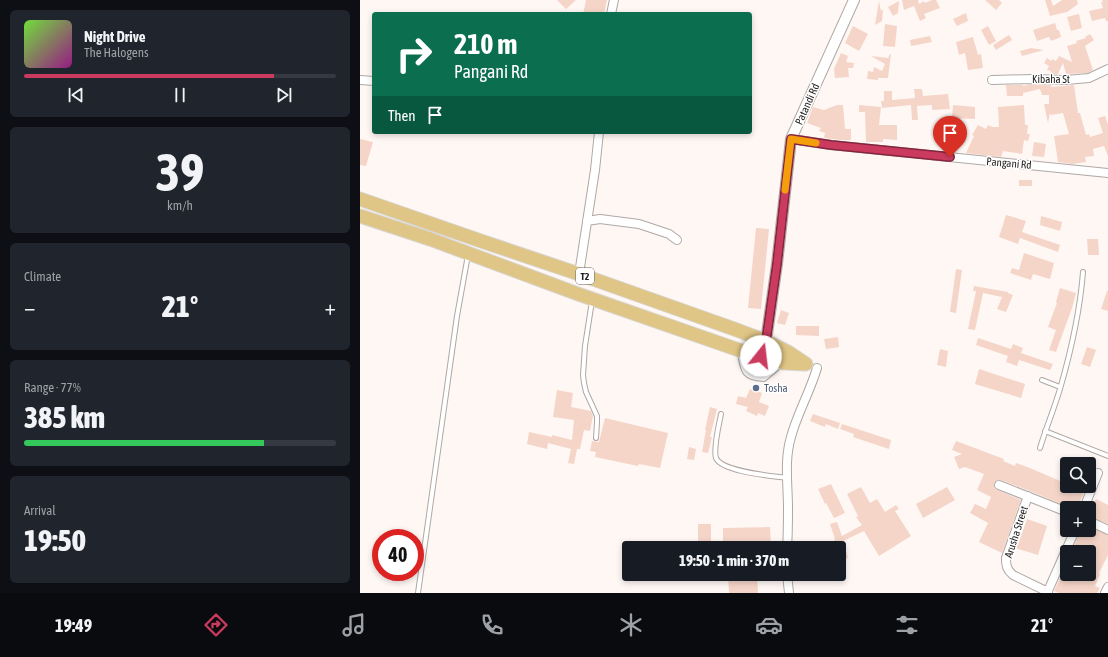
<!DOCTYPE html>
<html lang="en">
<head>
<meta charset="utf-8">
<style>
  body { margin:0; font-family:"Asap Condensed",sans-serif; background:#20242c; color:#f1f3f6; height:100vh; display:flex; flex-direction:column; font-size:15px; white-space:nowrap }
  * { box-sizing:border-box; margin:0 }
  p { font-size:13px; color:#9ea1a6 }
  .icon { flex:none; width:22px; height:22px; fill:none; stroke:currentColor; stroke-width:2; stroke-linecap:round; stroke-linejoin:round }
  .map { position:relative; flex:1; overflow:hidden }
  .panel { display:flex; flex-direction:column; gap:10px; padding:10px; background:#0d0f14; width:360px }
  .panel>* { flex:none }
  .banner { position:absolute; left:12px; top:12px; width:380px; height:122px; border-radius:4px; box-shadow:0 2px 6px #0003; background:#0b6e4f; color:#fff; overflow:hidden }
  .tools { position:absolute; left:700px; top:457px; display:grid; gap:8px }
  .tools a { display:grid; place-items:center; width:36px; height:36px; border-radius:4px; background:#171b24; box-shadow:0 2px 6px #0003; font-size:20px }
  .speed { position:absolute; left:12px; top:529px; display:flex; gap:8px; font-size:20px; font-weight:700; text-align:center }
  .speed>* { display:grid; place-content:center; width:52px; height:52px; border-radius:50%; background:#171b24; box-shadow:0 2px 6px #0003; line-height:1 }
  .speed .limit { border:6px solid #d22; background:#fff; color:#111 }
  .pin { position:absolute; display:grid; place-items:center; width:34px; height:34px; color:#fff; margin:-41px -17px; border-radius:50% 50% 50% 0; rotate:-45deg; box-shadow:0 0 4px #0007 }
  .pin .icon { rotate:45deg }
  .me { position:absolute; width:44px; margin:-22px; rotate:16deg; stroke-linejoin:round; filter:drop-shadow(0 0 3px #0008) }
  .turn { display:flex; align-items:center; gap:14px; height:84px; padding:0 16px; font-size:18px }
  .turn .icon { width:52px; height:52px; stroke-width:2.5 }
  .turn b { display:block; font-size:28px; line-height:34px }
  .then { display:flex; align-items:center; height:38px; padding:0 16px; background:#0003; gap:8px; font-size:15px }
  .big { font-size:30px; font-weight:800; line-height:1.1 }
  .panel .widget { flex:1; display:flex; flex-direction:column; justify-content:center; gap:6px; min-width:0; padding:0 14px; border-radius:6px; background:#20242c }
  .panel .dial { align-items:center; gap:0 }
  .dial b { font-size:52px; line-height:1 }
  .song { display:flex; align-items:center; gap:12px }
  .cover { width:48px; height:48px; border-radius:6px; background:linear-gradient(135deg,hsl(100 70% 55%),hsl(310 70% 35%)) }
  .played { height:4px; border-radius:2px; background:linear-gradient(90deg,#ca3b5f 80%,#363941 80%) }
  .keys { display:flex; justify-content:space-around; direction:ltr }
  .heat { display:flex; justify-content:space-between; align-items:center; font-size:22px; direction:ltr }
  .charge { height:6px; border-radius:3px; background:linear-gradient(90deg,#34c759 77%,#363941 0) }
  .trip { position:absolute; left:262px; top:541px; width:224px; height:40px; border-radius:4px; background:#171b24; box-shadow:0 2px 6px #0003; font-weight:800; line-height:40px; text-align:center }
  .tabs { display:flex; height:64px; justify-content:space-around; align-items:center; background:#090b0e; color:#9ea1a6 }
  .tabs .icon { width:28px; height:28px }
  .tabs .on { color:#ca3b5f }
  .tabs b { font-size:18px; color:#f1f3f6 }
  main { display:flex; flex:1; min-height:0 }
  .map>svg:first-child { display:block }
</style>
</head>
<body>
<main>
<section class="panel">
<div class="widget">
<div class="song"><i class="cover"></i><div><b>Night Drive</b><p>The Halogens</p></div></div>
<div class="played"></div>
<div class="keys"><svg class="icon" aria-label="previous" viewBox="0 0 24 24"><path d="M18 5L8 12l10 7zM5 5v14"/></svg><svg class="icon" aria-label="pause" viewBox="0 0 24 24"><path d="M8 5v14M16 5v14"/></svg><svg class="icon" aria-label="next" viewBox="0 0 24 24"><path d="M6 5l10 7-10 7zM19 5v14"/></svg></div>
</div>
<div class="widget dial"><b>39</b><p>km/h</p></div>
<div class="widget"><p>Climate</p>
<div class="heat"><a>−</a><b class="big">21°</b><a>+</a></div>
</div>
<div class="widget"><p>Range · 77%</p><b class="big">385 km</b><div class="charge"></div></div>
<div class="widget"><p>Arrival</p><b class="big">19:50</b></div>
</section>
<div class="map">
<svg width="748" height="593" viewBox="0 0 748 593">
  <rect width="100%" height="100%" fill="#fff7f4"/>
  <path fill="#f5d5c8" d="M197 0H216L206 9Z
    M226 0H247L244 14H223Z
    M542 0H558L559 4 564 1 565 3 572 0H576L580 8 564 14 566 18 560 21 554 6 544 10Z
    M625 0H639L642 3 636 10Z
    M685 0H691L693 6 702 0H717L718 4 707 12 690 16Z
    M742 0H748V21H746L745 18 732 21 729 11 743 8 741 2H743Z
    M519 1 521 11 523 9 522 21 515 25Z
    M539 1 538 13 533 16 528 7Z
    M606 13 608 21 597 26 593 19Z
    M719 14 722 28 711 31 707 17Z
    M695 23 697 30H699L701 37 691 41 689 37 677 41 673 30Z
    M525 24 537 26 535 47 523 46Z
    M493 26 508 34 499 51 485 43Z
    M628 26 636 41 629 45 621 30Z
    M730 34 734 40 725 46 733 70 728 73 706 74 703 63 698 74H690L691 71 687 70 689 66 684 63 687 58 691 61 692 59 696 61 699 56 712 62 707 46 717 43 716 41 726 38 725 37Z
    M649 35 652 40 636 50 633 45Z
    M570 36 572 42 551 46 550 40Z
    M613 37 618 55 621 54 623 68 608 70 605 53 599 55 596 42Z
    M671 48 684 50 662 56 660 51Z
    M481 53 488 56 486 62 494 63 493 68H488L489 77 475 78 474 69Z
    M530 54H531L528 78H518V80L507 79 508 71 513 72 514 67 522 71 525 64 511 56 528 58Z
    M672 84 692 85 691 87 714 85 718 113H720L726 135 729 134 730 137 743 133 738 118 745 116 748 125V156L744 146 733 149 734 156 725 157 726 162 712 164 698 162 694 136 709 134 703 113 691 115 690 113 688 123 684 104H689V95H682L680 89 663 93V96H647L646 85H663V86Z
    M554 89H562L563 96 588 94 590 109 572 110V105L557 106 558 120H552L551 105 522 108 521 101H524V91H532V100L555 98Z
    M477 105H483L485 129H491V140H481L464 138 465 133 459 131 461 128 447 123 453 107 464 110Z
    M499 105 521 107 519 125H537V140L523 139V142H506L505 112H499Z
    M593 105 615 107V119L592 118Z
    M664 105 665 125H668L667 134H670L668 141 664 140 662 154 643 151 641 157 606 153 614 136 612 135 618 125 626 129 628 125 632 127H639L638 107Z
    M582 127H594V137H592V150H582Z
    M0 139 13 142 6 166 0 165Z
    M674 142 686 144 684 157 672 156Z
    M659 180H672V186H659Z
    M646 215 666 221 662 232 700 245 698 252 660 238 658 244 639 237Z
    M681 216 702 222 700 231 680 225Z
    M396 228 409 229 401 309 388 308Z
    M727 239H738L739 255H728Z
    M664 253 694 263 690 279 673 274 671 280 650 273 652 268 659 270Z
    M596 269 602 270 596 313 590 312Z
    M614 286 648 292V293L653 295 646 312 637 309 642 297 623 293 615 330 608 329 616 291H613Z
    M700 288 716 293 712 308 696 352 689 350 696 330 688 327 697 303 696 302Z
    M747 291H748V311L741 309Z
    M421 310 429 313 425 325 417 323Z
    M436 326H459V336L436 335Z
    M478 337 479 347 466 349 464 339Z
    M618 338 651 349 653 344 663 348 661 353 693 364 690 370 659 360 657 366 646 362 648 356 616 345Z
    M727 347 736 350 730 367 721 364Z
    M580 349 588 351 586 367 577 365Z
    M619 369 665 384 661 398 615 384Z
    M390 389 402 393 399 402 409 406 405 416 398 413 397 416 386 411 388 407 376 404 378 396 386 398Z
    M197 390 213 393 211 407 231 411 233 416 230 431 224 430 220 449H217L214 464 208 463 211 449 188 443 187 449 167 444 169 432 192 437V435L212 440 214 420 193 417Z
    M350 407 357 409 350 437H352L348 453 342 452 346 430H345Z
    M453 414 480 423 478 429 466 424 465 427 450 421Z
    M245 418 308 433 300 468 279 464 278 466 235 457 236 452 230 451 232 441 239 442Z
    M482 424 531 440 529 449 493 437 494 434 480 429Z
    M596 441 644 459 643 461 655 466 656 463 670 468 707 484V486L724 492 717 508H711L670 491 641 480H638L634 483 635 489 661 500 642 553 619 542 628 523 610 513 615 504 626 509 631 497 617 490 624 474 605 467 599 469 594 457 602 454 592 450Z
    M329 447 336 449 334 460 327 459Z
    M471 484 485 513 474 518 466 503 465 504 458 489Z
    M501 487 510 503 517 499 525 512 536 505 539 509 535 511 551 536 519 556 504 531 483 541 488 558 479 561V548H478L474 540 475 539 470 524 477 522 482 536 502 525 496 517 498 516 487 494Z
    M587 487 595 500 563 518 556 504Z
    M736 499 748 505V524L729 516V512Z
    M667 519 687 526 678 555 655 548 657 545H658Z
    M338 524H351V546H338Z
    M410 527 411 548H363V528Z
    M729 527 748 535V555L739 573 740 574 735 586 740 588 737 593H699L694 591 707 564V574H729V552H712L720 530H729Z
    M368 574H397L398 593H369Z"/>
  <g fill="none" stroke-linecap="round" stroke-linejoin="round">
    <g stroke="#afa8a5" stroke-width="6">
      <path id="service" d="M232 301 225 346 223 375 224 383 226 392 237 416V422L236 438
        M380 353C383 371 383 378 404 379L421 365
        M682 380 700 387
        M361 414C359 425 353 448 356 458 362 472 413 476 427 478
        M685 431 748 456
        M680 448C686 428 694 409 700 389 711 351 720 311 723 272
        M58 593 97 316 108 255"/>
    </g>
    <g stroke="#afa8a5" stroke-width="10">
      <path id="minor" d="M251 14 254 0
        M0 80 14 81
        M632 80 672 79 706 80 729 78 748 69
        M431 139 471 145 748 173
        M227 221 240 219 279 224 309 234 317 240
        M219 274 235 170 239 132
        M639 485 707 512
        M668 496 646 558C646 566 647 570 653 575L688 592
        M724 508 738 473
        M729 521 748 530
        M427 548C428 535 428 521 428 508 428 485 424 460 431 437 437 414 450 392 457 368
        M427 574 429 593
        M687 593 715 530
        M745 593 748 587"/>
    </g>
    <g stroke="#afa8a5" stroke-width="12">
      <path id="tertiary" d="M401 356 406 341 417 264 431 139 494 0"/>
    </g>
    <g stroke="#d7d7d6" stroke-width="15">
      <path id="trunk" d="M0 199 121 241 219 274 377 330 406 341 428 352 446 364
        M0 216 70 239 218 294 379 350 424 363 444 364"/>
    </g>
    <use href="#service" stroke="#fff" stroke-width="4"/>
    <use href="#minor" stroke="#fff" stroke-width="8"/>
    <use href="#tertiary" stroke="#fff" stroke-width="10"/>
    <use href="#trunk" stroke="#e0c686" stroke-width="13"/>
  </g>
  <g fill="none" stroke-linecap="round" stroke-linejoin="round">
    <g stroke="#83263e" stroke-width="10">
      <path id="route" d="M401 356 406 341 417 264 431 139 471 145 590 157"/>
    </g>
    <use href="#route" stroke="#ca3b5f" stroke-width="7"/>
    <path stroke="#f59e0b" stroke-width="7" d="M425 190 431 139 456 143"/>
  </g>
  <circle fill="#5c6f8a" stroke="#fff" stroke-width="1.5" cx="396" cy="388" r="4"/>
  <g text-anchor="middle" stroke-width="3" stroke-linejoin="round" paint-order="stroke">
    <rect fill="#fff" stroke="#646262" stroke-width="1" x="216" y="268" width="18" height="16" rx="3"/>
    <g font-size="10" font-weight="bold" fill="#221f1e">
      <text x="225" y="280">T2</text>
    </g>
    <g font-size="11" fill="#221f1e" stroke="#fff">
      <text x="691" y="83">Kibaha St</text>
      <text transform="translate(447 104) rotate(-66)" y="4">Patandi Rd</text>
      <text transform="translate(649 163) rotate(5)" y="4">Pangani Rd</text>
      <text transform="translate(656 532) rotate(-72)" y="4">Arusha Street</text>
    </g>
    <g font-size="11" fill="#4e5e75" stroke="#fff" text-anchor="start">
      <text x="404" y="392">Tosha</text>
    </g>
  </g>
</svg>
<div class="tools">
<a><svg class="icon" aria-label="search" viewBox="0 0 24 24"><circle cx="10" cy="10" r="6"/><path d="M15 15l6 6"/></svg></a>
<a>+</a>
<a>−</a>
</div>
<div class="speed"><div class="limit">40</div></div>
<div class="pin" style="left:590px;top:157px;background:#d93025"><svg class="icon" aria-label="arrive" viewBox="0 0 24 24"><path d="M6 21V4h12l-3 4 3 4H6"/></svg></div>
<svg class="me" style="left:401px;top:356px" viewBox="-20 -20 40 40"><circle r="19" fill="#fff"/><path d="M0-13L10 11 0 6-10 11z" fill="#ca3b5f"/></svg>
<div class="trip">19:50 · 1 min · 370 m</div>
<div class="banner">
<div class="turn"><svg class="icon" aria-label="right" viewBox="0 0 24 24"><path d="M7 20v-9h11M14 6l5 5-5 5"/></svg><div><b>210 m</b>Pangani Rd</div></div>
<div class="then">Then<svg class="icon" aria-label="arrive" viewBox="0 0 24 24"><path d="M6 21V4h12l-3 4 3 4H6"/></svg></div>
</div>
</div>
</main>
<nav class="tabs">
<b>19:49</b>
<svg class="icon on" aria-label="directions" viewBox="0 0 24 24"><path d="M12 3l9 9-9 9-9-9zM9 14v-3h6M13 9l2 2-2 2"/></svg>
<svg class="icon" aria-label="music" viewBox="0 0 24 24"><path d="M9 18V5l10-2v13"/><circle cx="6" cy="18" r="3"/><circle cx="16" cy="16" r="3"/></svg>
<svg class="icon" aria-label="phone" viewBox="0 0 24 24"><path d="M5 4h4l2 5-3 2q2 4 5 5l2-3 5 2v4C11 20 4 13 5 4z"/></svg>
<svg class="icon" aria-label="climate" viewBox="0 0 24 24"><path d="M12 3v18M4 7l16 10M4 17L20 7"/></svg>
<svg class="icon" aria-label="car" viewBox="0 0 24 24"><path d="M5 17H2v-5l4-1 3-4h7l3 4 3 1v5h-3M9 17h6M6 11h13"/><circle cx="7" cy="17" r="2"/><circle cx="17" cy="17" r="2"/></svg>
<svg class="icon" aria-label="filters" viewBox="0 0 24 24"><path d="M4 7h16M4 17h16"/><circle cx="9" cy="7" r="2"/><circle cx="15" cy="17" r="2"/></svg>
<b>21°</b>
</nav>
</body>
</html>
